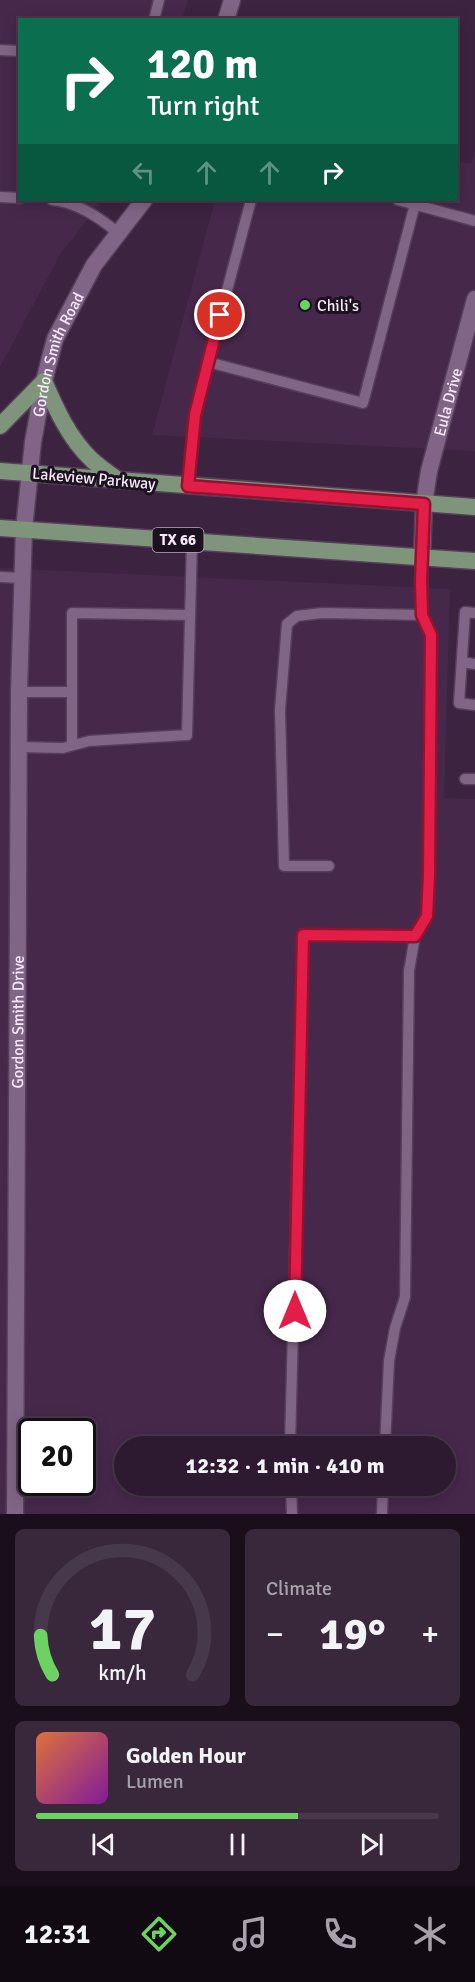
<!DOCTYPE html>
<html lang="en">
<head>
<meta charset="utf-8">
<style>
  body { margin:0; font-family:Signika,sans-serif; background:#39273c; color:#f1f3f6; height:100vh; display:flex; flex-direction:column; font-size:22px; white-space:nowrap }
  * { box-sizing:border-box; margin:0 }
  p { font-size:20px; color:#a7a1ab }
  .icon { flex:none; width:33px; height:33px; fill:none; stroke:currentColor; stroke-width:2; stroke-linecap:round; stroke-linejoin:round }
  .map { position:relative; height:1514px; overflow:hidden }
  .sheet { display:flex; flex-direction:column; gap:15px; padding:15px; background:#190e1a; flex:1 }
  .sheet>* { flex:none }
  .hud { position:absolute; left:18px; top:18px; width:440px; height:183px; border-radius:0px; box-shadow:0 3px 15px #0003,0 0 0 2px #48384c; background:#0b6e4f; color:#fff; overflow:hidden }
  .speed { position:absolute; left:18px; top:1418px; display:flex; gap:12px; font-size:30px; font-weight:700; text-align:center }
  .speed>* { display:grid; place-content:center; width:78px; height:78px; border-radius:50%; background:#2d1a30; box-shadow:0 3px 15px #0003,0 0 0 2px #48384c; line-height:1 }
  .speed .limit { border:3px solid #111; border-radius:9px; background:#fff; color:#111 }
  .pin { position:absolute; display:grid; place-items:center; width:51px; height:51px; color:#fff; margin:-26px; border:3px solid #fff; border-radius:50%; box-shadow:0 2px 6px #0007 }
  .me { position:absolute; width:66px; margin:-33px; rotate:0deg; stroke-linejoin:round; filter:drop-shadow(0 0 4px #0008) }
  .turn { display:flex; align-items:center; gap:21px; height:126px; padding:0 30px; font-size:27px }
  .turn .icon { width:78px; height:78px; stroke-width:2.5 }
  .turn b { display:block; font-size:42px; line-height:51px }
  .lanes { display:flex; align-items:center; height:57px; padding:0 30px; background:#0003; justify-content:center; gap:30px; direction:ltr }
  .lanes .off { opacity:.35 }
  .big { font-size:45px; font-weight:800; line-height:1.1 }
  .sheet .tile { flex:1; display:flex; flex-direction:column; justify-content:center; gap:9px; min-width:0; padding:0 21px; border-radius:9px; background:#39273c }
  .sheet .dial { align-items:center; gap:0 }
  .dial svg { height:156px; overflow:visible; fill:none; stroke:#48384c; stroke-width:7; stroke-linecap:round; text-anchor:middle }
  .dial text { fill:#f1f3f6; stroke:none }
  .song { display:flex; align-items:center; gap:18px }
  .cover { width:72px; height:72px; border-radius:9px; background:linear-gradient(135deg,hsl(20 70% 55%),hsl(290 70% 35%)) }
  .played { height:6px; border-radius:3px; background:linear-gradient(90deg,#6cd362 65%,#48384c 65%) }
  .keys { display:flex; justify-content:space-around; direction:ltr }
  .heat { display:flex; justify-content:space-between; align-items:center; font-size:33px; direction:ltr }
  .sheet .tiles { flex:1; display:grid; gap:15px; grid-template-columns:1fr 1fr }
  .tile:last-child { grid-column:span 2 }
  .trip { position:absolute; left:114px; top:1436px; width:342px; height:60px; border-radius:30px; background:#2d1a30; box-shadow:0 3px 15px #0003,0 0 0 2px #48384c; font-weight:800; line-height:60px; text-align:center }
  .menu { display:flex; height:96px; justify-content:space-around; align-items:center; background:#120a13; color:#a7a1ab }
  .menu .icon { width:42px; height:42px }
  .menu .current { color:#6cd362 }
  .menu b { font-size:27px; color:#f1f3f6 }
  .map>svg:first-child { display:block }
</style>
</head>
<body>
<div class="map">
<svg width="475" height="1514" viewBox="0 0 475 1514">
  <rect width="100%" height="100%" fill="#3c2340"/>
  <path fill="#46284b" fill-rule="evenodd" d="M0 0H188L182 19 20 20V200H103L61 253 0 367Z
    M475 152V451L152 435 215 200H456V162L472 163Z
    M0 568 450 589 444 798 475 799V1514H0ZM32 1431H82V1482H32ZM124 1446H446V1485H124Z"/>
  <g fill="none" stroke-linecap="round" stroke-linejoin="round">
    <g stroke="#553f59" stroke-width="13">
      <path id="service" d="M154 20 159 0
        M0 50 20 51
        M0 197 20 198
        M52 200C77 202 99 217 118 233
        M398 200 475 221
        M208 362 363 403 415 204
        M188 486 195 415 208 362 251 200
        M0 577 22 578
        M475 613 465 612 459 703 475 705
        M462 662 475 664
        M19 692H72
        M72 745V613L190 615
        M19 747 63 748 89 741 187 735 192 541
        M465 779H475
        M329 866H284L280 710 287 624 297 616 322 613 422 615
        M290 1446 303 935 415 936
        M385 1446 389 1361 395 1328 405 1297 409 971 415 936 427 916 429 876 431 635 422 615V559
        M291 1485 292 1514
        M382 1514 383 1485"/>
    </g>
    <g stroke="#553f59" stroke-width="19">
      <g id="minor">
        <path d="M226 20 232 0"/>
        <path id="s1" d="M422 559 424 504 429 471 475 299"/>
        <path id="s2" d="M15 1514 19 692 24 529 33 442 44 381 55 339 94 265 144 200"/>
      </g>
    </g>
    <g stroke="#553f59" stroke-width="19">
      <path id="primary" d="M0 426 44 381C56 409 69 438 91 459 99 467 109 473 118 480
        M0 471 475 507
        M0 528 475 561"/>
    </g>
    <use href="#service" stroke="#816586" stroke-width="10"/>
    <use href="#minor" stroke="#816586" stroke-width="16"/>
    <use href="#primary" stroke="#7e957c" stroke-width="16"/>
  </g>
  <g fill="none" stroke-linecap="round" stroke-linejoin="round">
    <g stroke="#92132f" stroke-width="15">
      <path id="route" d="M220 315 195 415 188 486 424 504 421 581 422 615 431 635 429 876 427 916 415 936 303 935 295 1311"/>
    </g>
    <use href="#route" stroke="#e11d48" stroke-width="10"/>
  </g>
  <circle fill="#6cd362" stroke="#1c111e" stroke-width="2" cx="305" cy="305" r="6"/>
  <g text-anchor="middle" stroke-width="6" stroke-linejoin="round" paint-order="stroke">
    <rect fill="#1c111e" stroke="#b6a8b9" stroke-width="1.5" x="152.5" y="528" width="51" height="24" rx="4.5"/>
    <g font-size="15" font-weight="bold" fill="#f8e8fb">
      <text x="178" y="545">TX 66</text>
    </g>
    <g font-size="16" fill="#f8e8fb" stroke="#1c111e" text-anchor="start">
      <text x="317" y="311">Chili's</text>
    </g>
    <g font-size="16" fill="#f8e8fb" stroke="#1c111e">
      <text dy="6" stroke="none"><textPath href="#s2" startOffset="1164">Gordon Smith Road</textPath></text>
      <text dy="6" stroke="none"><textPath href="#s1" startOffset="160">Eula Drive</textPath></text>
      <text transform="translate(94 478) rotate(5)" y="6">Lakeview Parkway</text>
      <text dy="6" stroke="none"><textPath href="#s2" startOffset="492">Gordon Smith Drive</textPath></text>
    </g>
  </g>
</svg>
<div class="speed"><div class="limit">20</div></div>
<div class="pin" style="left:220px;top:315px;background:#d93025"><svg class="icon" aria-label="arrive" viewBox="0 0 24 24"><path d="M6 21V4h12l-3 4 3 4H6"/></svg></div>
<svg class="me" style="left:295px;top:1311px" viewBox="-20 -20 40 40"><circle r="19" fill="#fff"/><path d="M0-13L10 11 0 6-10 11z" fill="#e11d48"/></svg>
<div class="trip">12:32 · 1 min · 410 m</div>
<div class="hud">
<div class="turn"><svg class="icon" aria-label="right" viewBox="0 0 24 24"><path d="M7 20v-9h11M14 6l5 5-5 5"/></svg><div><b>120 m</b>Turn right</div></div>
<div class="lanes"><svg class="icon off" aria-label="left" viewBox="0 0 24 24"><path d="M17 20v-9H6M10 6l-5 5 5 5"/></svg><svg class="icon off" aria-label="ahead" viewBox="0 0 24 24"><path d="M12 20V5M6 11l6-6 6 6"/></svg><svg class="icon off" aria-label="ahead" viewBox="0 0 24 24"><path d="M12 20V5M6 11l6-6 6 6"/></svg><svg class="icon" aria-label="right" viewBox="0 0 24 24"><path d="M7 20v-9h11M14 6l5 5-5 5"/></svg></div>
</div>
</div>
<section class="sheet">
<div class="tiles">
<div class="tile dial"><svg viewBox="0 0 100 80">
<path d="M14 69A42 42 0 1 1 86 69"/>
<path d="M14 69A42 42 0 0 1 8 49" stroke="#6cd362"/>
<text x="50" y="56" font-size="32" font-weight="700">17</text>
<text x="50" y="72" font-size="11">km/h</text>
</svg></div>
<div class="tile"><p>Climate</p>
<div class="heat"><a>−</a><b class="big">19°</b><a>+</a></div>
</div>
<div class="tile">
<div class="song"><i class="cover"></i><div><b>Golden Hour</b><p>Lumen</p></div></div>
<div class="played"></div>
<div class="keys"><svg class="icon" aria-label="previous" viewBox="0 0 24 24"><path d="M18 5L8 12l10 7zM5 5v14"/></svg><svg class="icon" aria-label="pause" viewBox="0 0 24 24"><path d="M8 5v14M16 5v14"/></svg><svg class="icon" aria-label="next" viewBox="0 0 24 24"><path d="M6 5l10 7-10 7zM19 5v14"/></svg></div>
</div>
</div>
</section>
<nav class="menu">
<b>12:31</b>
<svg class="icon current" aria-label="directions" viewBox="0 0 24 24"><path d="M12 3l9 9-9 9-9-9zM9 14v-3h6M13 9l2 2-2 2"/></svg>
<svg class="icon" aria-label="music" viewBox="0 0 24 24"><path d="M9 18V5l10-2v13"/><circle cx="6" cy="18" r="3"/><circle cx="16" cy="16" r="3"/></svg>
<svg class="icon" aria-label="phone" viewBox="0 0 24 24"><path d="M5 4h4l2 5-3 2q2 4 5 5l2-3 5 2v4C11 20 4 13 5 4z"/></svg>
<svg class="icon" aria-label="climate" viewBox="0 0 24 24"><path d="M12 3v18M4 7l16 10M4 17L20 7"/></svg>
</nav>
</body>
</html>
